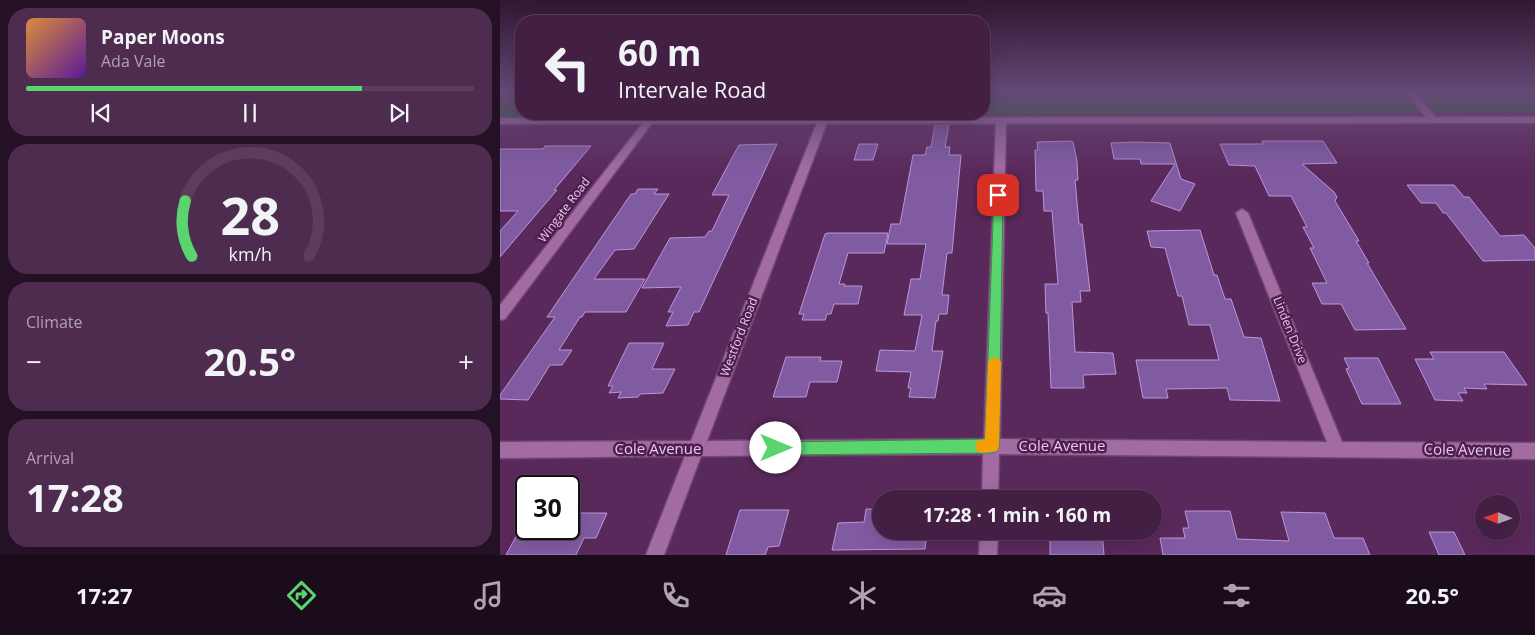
<!DOCTYPE html>
<html lang="en">
<head>
<meta charset="utf-8">
<style>
  body { margin:0; font-family:"Open Sans",sans-serif; background:#4e2c4f; color:#f1f3f6; height:100vh; display:flex; flex-direction:column; font-size:19px; white-space:nowrap }
  * { box-sizing:border-box; margin:0 }
  p { font-size:16px; color:#afa2b2 }
  .icon { flex:none; width:28px; height:28px; fill:none; stroke:currentColor; stroke-width:2; stroke-linecap:round; stroke-linejoin:round }
  .map { position:relative; flex:1; overflow:hidden }
  .panel { display:flex; flex-direction:column; gap:8px; padding:8px; background:#251125; width:500px }
  .panel>* { flex:none }
  .guide { position:absolute; left:15px; top:15px; width:475px; height:105px; border-radius:20px; box-shadow:0 5px 20px #0002,0 0 0 1px #5c3d5d; background:#441f44; color:#f1f3f6; overflow:hidden }
  .needle { width:32px; rotate:271deg }
  .fabs { position:absolute; left:975px; top:495px; display:grid; gap:10px }
  .fabs a { display:grid; place-items:center; width:45px; height:45px; border-radius:50%; background:#441f44; box-shadow:0 5px 20px #0002,0 0 0 1px #5c3d5d; font-size:25px }
  .speed { position:absolute; left:15px; top:475px; display:flex; gap:10px; font-size:25px; font-weight:700; text-align:center }
  .speed>* { display:grid; place-content:center; width:65px; height:65px; border-radius:50%; background:#441f44; box-shadow:0 5px 20px #0002,0 0 0 1px #5c3d5d; line-height:1 }
  .speed .limit { border:2px solid #111; border-radius:8px; background:#fff; color:#111 }
  .pin { position:absolute; display:grid; place-items:center; width:42px; height:42px; color:#fff; margin:-21px; border-radius:10px; box-shadow:0 2px 8px #0006 }
  .me { position:absolute; width:55px; margin:-28px; rotate:90deg; stroke-linejoin:round; filter:drop-shadow(0 0 4px #0008) }
  .turn { display:flex; align-items:center; gap:18px; height:105px; padding:0 20px; font-size:22px }
  .turn .icon { width:65px; height:65px; stroke-width:2.5 }
  .turn b { display:block; font-size:35px; line-height:42px }
  .big { font-size:38px; font-weight:700; line-height:1.1 }
  .panel .tile { flex:1; display:flex; flex-direction:column; justify-content:center; gap:8px; min-width:0; padding:0 18px; border-radius:20px; background:#4e2c4f }
  .panel .dial { align-items:center; gap:0 }
  .dial svg { height:130px; overflow:visible; fill:none; stroke:#5c3d5d; stroke-width:7; stroke-linecap:round; text-anchor:middle }
  .dial text { fill:#f1f3f6; stroke:none }
  .song { display:flex; align-items:center; gap:15px }
  .cover { width:60px; height:60px; border-radius:8px; background:linear-gradient(135deg,hsl(30 70% 55%),hsl(270 70% 35%)) }
  .played { height:5px; border-radius:2px; background:linear-gradient(90deg,#5ad56e 75%,#5c3d5d 75%) }
  .keys { display:flex; justify-content:space-around; direction:ltr }
  .heat { display:flex; justify-content:space-between; align-items:center; font-size:28px; direction:ltr }
  .trip { position:absolute; left:372px; top:490px; width:290px; height:50px; border-radius:25px; background:#441f44; box-shadow:0 5px 20px #0002,0 0 0 1px #5c3d5d; font-weight:700; line-height:50px; text-align:center }
  .tab-bar { display:flex; height:80px; justify-content:space-around; align-items:center; background:#1b0c1b; color:#afa2b2 }
  .tab-bar .icon { width:35px; height:35px }
  .tab-bar .selected { color:#5ad56e }
  .tab-bar b { font-size:22px; color:#f1f3f6 }
  main { display:flex; flex:1; min-height:0 }
  .map>svg:first-child { display:block }
</style>
</head>
<body>
<main>
<section class="panel">
<div class="tile">
<div class="song"><i class="cover"></i><div><b>Paper Moons</b><p>Ada Vale</p></div></div>
<div class="played"></div>
<div class="keys"><svg class="icon" aria-label="previous" viewBox="0 0 24 24"><path d="M18 5L8 12l10 7zM5 5v14"/></svg><svg class="icon" aria-label="pause" viewBox="0 0 24 24"><path d="M8 5v14M16 5v14"/></svg><svg class="icon" aria-label="next" viewBox="0 0 24 24"><path d="M6 5l10 7-10 7zM19 5v14"/></svg></div>
</div>
<div class="tile dial"><svg viewBox="0 0 100 80">
<path d="M14 69A42 42 0 1 1 86 69"/>
<path d="M14 69A42 42 0 0 1 10 35" stroke="#5ad56e"/>
<text x="50" y="56" font-size="32" font-weight="700">28</text>
<text x="50" y="72" font-size="11">km/h</text>
</svg></div>
<div class="tile"><p>Climate</p>
<div class="heat"><a>−</a><b class="big">20.5°</b><a>+</a></div>
</div>
<div class="tile"><p>Arrival</p><b class="big">17:28</b></div>
</section>
<div class="map">
<svg width="1035" height="555" viewBox="0 0 1035 555">
  <rect width="100%" height="100%" fill="#5a295b"/>
  <path fill="#286130" d="M0 93H21V114H484V93H1035V112L0 117Z"/>
  <path fill="#805ba2" stroke="#b997da" d="M435 125H449L445 147H450L449 155H461L452 253H447L442 295H449L447 314H439L438 321H436L432 351H443L435 398 409 397 411 388H408L411 372 376 371 380 350 415 351 422 315H404L411 279H420L426 244H387L391 224H400L413 155H425L427 147H431Z
    M570 141 573 142 577 161 578 180H575L579 224H582L590 291H580L581 302H572L575 352 613 353 616 374 583 375 584 388H551L548 313H546L545 284H558L552 211H544L543 191H536L535 150H538L537 142Z
    M762 141H823L837 163 802 164 834 192 837 197 835 201 859 241H856L869 263H867L906 329 855 330 841 304H822L812 283H827L810 248H814L803 227H807L791 196H769L755 166 729 165 720 144H763Z
    M635 142 670 143 681 179 695 184 680 211 651 201 675 164H641L640 159H614L611 143Z
    M277 144 199 312H194L188 325 166 326 173 312H168L181 287 142 288 170 238 205 237 209 231H212L229 195H212L239 145Z
    M359 144H378L373 160H354Z
    M45 146H91L54 190H57L0 257V231L18 211H0V149H43Z
    M907 185H954L964 197H969L1000 236 1024 235 1035 248V260L983 261 946 213H943L936 203H921Z
    M138 189H158L154 194H169L134 249 115 250 94 279H145L126 312H85L82 317H80L59 350H72L62 365H50L28 400 0 399V395L55 317H47L131 194H135Z
    M700 230 714 275H717L725 299H731L744 337 761 338 780 401 730 400 727 388 666 389 668 398H643L636 360H719L710 325H689L682 296H678L665 248 651 247 647 231Z
    M328 233H388L384 253H348L339 284H345L344 286H362L358 304H334L331 314H327L325 320H302L304 314H299L325 234Z
    M129 343H164L152 369H175L163 393 140 394 138 397 118 398 121 392 109 393 113 386H108Z
    M930 352H1004L1027 385 984 384 987 389 964 388 967 393H958L963 401 935 400 915 359H934Z
    M286 357H321L320 361H342L337 382H310L306 397H273Z
    M844 358H878L901 404H862L846 369 849 368Z
    M366 509H381V531H427L425 549 332 550 338 523 364 522Z
    M240 510H289L279 546 268 547 265 555H226Z
    M685 511H730L737 539 789 541 781 512 825 513 834 538H863L870 555H663L660 538H685L683 528H689Z
    M69 513H107L96 538H84L76 555H6L20 529H69Z
    M558 531H602L604 555H550V536L557 537Z
    M929 532H954L965 555H939Z"/>
  <g fill="none" stroke-linecap="round" stroke-linejoin="round">
    <g stroke="#714671" stroke-width="3">
      <path id="minor" d="M906 93H915L936 118V122H930Z
        M323 117 328 120 207 441 484 439 496 120 501 117 506 120 500 439 827 442 736 213 742 209 748 213 842 442 1035 443V459L499 454 498 499H482L483 454 201 456 164 555H146L185 456 0 458V442L191 441 318 120Z
        M149 118 152 119V123L5 319 0 320V305L146 119Z
        M480 531H498L497 555H479Z"/>
    </g>
    <g stroke="#714671" stroke-width="3">
      <path id="secondary" d="M1035 117V123L0 124V118Z"/>
    </g>
    <use href="#minor" fill="#a26ca2" fill-rule="evenodd"/>
    <use href="#secondary" fill="#a26ca2" fill-rule="evenodd"/>
  </g>
  <linearGradient id="sky" x2="0" y2="1"><stop stop-color="#321732"/><stop offset="0.54" stop-color="#654977"/><stop offset="1" stop-color="#654977" stop-opacity="0"/></linearGradient>
  <rect width="1035" height="171" fill="url(#sky)"/>
  <path fill="#5ad56e" stroke="#3a8a48" d="M498 192 503 195 499 446 497 451 492 453 276 455 271 453 269 448 271 444 276 442 485 439 494 195Z"/>
  <path fill="#f59e0b" d="M494 357 499 359 501 362 499 446 497 451 482 453 477 451 475 446 477 441 485 439 488 362 490 359Z"/>
  <g text-anchor="middle" stroke-width="5" stroke-linejoin="round" paint-order="stroke">
    <g font-size="12" fill="#e7cae7" stroke="#4f1e50">
      <text transform="translate(64 210) rotate(-53)" y="4">Wingate Road</text>
      <text transform="translate(790 330) rotate(68)" y="4">Linden Drive</text>
      <text transform="translate(239 337) rotate(-69)" y="4">Westford Road</text>
    </g>
    <g font-size="15" fill="#e7cae7" stroke="#4f1e50">
      <text x="562" y="451">Cole Avenue</text>
      <text x="158" y="454">Cole Avenue</text>
      <text transform="translate(967 450) rotate(1)" y="5">Cole Avenue</text>
    </g>
  </g>
</svg>
<div class="fabs">
<a><svg class="needle" viewBox="-14 -14 28 28"><path d="M0-13l5 13h-10z" fill="#e53935"/><path d="M0 13l5-13h-10z" fill="#afa2b2"/></svg></a>
</div>
<div class="speed"><div class="limit">30</div></div>
<div class="pin" style="left:498px;top:195px;background:#d93025"><svg class="icon" aria-label="arrive" viewBox="0 0 24 24"><path d="M6 21V4h12l-3 4 3 4H6"/></svg></div>
<svg class="me" style="left:276px;top:448px" viewBox="-20 -20 40 40"><circle r="19" fill="#fff"/><path d="M0-13L10 11 0 6-10 11z" fill="#5ad56e"/></svg>
<div class="trip">17:28 · 1 min · 160 m</div>
<div class="guide">
<div class="turn"><svg class="icon" aria-label="left" viewBox="0 0 24 24"><path d="M17 20v-9H6M10 6l-5 5 5 5"/></svg><div><b>60 m</b>Intervale Road</div></div>
</div>
</div>
</main>
<nav class="tab-bar">
<b>17:27</b>
<svg class="icon selected" aria-label="directions" viewBox="0 0 24 24"><path d="M12 3l9 9-9 9-9-9zM9 14v-3h6M13 9l2 2-2 2"/></svg>
<svg class="icon" aria-label="music" viewBox="0 0 24 24"><path d="M9 18V5l10-2v13"/><circle cx="6" cy="18" r="3"/><circle cx="16" cy="16" r="3"/></svg>
<svg class="icon" aria-label="phone" viewBox="0 0 24 24"><path d="M5 4h4l2 5-3 2q2 4 5 5l2-3 5 2v4C11 20 4 13 5 4z"/></svg>
<svg class="icon" aria-label="climate" viewBox="0 0 24 24"><path d="M12 3v18M4 7l16 10M4 17L20 7"/></svg>
<svg class="icon" aria-label="car" viewBox="0 0 24 24"><path d="M5 17H2v-5l4-1 3-4h7l3 4 3 1v5h-3M9 17h6M6 11h13"/><circle cx="7" cy="17" r="2"/><circle cx="17" cy="17" r="2"/></svg>
<svg class="icon" aria-label="filters" viewBox="0 0 24 24"><path d="M4 7h16M4 17h16"/><circle cx="9" cy="7" r="2"/><circle cx="15" cy="17" r="2"/></svg>
<b>20.5°</b>
</nav>
</body>
</html>
